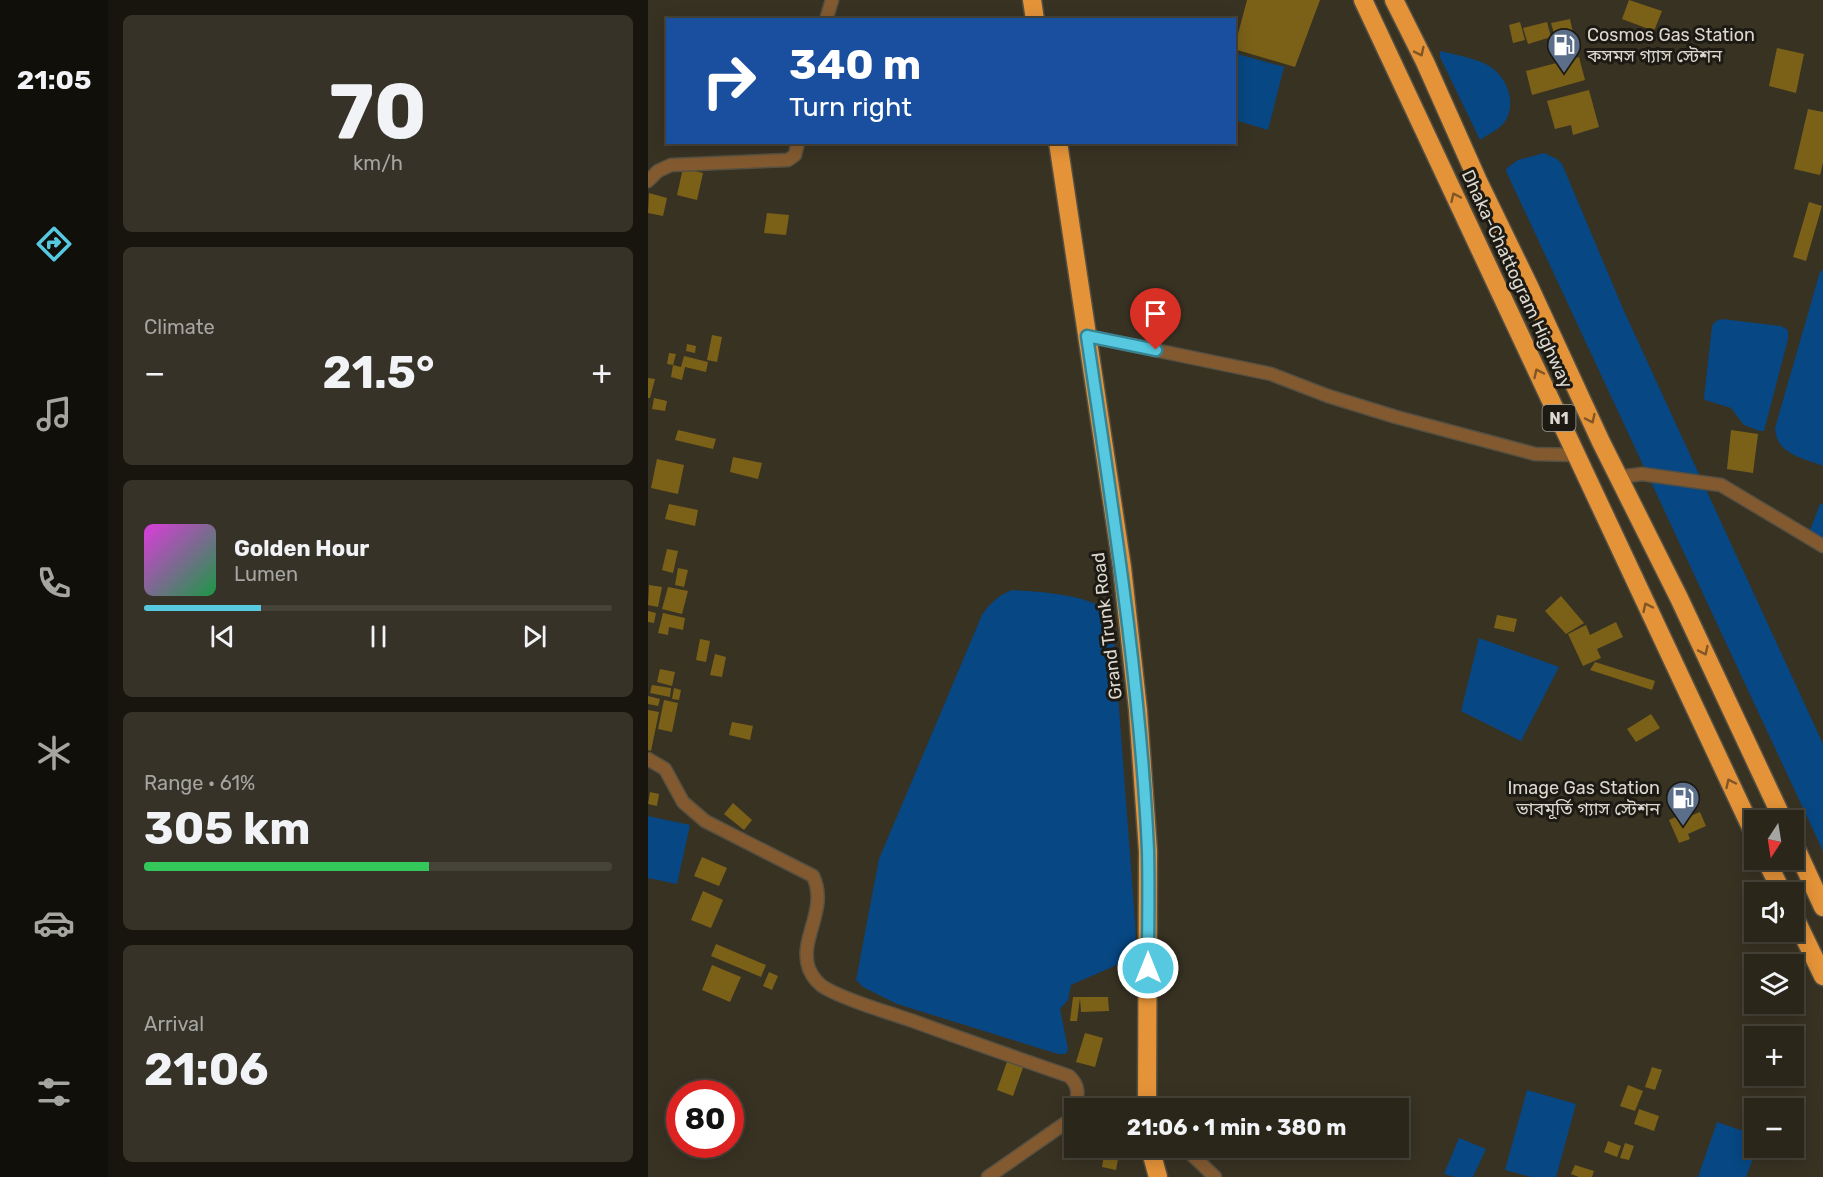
<!DOCTYPE html>
<html lang="en">
<head>
<meta charset="utf-8">
<style>
  body { margin:0; font-family:Rubik,"Noto Sans Bengali",sans-serif; background:#363227; color:#f1f3f6; height:100vh; display:flex; flex-direction:column; font-size:22px; white-space:nowrap }
  * { box-sizing:border-box; margin:0 }
  p { font-size:20px; color:#a5a5a2 }
  .icon { flex:none; width:33px; height:33px; fill:none; stroke:currentColor; stroke-width:2; stroke-linecap:round; stroke-linejoin:round }
  .map { position:relative; flex:1; overflow:hidden }
  .details { display:flex; flex-direction:column; gap:15px; padding:15px; background:#17150e; width:540px }
  .details>* { flex:none }
  .hud { position:absolute; left:18px; top:18px; width:570px; height:126px; border-radius:0px; box-shadow:0 3px 15px #0003,0 0 0 2px #464339; background:#1a4fa0; color:#fff; overflow:hidden }
  .needle { width:39px; rotate:192deg }
  .fabs { position:absolute; left:1096px; top:810px; display:grid; gap:12px }
  .fabs a { display:grid; place-items:center; width:60px; height:60px; border-radius:0px; background:#2a261a; box-shadow:0 3px 15px #0003,0 0 0 2px #464339; font-size:30px }
  .speed { position:absolute; left:18px; top:1080px; display:flex; gap:12px; font-size:30px; font-weight:700; text-align:center }
  .speed>* { display:grid; place-content:center; width:78px; height:78px; border-radius:50%; background:#2a261a; box-shadow:0 3px 15px #0003,0 0 0 2px #464339; line-height:1 }
  .speed .limit { border:9px solid #d22; background:#fff; color:#111 }
  .pin { position:absolute; display:grid; place-items:center; width:51px; height:51px; color:#fff; margin:-62px -26px; border-radius:50% 50% 50% 0; rotate:-45deg; box-shadow:0 0 6px #0007 }
  .pin .icon { rotate:45deg }
  .me { position:absolute; width:66px; margin:-33px; rotate:0deg; stroke-linejoin:round; filter:drop-shadow(0 0 4px #0008) }
  .turn { display:flex; align-items:center; gap:21px; height:126px; padding:0 24px; font-size:27px }
  .turn .icon { width:78px; height:78px; stroke-width:2.5 }
  .turn b { display:block; font-size:42px; line-height:51px }
  .big { font-size:45px; font-weight:700; line-height:1.1 }
  .details .tile { flex:1; display:flex; flex-direction:column; justify-content:center; gap:9px; min-width:0; padding:0 21px; border-radius:9px; background:#363227 }
  .details .dial { align-items:center; gap:0 }
  .dial b { font-size:78px; line-height:1 }
  .song { display:flex; align-items:center; gap:18px }
  .cover { width:72px; height:72px; border-radius:9px; background:linear-gradient(135deg,hsl(300 70% 55%),hsl(140 70% 35%)) }
  .played { height:6px; border-radius:3px; background:linear-gradient(90deg,#56c9e1 25%,#464339 25%) }
  .keys { display:flex; justify-content:space-around; direction:ltr }
  .heat { display:flex; justify-content:space-between; align-items:center; font-size:33px; direction:ltr }
  .charge { height:9px; border-radius:4px; background:linear-gradient(90deg,#34c759 61%,#464339 0) }
  .trip { position:absolute; left:416px; top:1098px; width:345px; height:60px; border-radius:0px; background:#2a261a; box-shadow:0 3px 15px #0003,0 0 0 2px #464339; font-weight:700; line-height:60px; text-align:center }
  main { display:flex; flex:1; min-height:0 }
  .dock { display:flex; flex-direction:column; width:108px; justify-content:space-around; align-items:center; background:#110f0a; color:#a5a5a2 }
  .dock .icon { width:42px; height:42px }
  .dock .selected { color:#56c9e1 }
  .dock b { font-size:27px; color:#f1f3f6 }
  .map>svg:first-child { display:block }
</style>
</head>
<body>
<main>
<nav class="dock">
<b>21:05</b>
<svg class="icon selected" aria-label="directions" viewBox="0 0 24 24"><path d="M12 3l9 9-9 9-9-9zM9 14v-3h6M13 9l2 2-2 2"/></svg>
<svg class="icon" aria-label="music" viewBox="0 0 24 24"><path d="M9 18V5l10-2v13"/><circle cx="6" cy="18" r="3"/><circle cx="16" cy="16" r="3"/></svg>
<svg class="icon" aria-label="phone" viewBox="0 0 24 24"><path d="M5 4h4l2 5-3 2q2 4 5 5l2-3 5 2v4C11 20 4 13 5 4z"/></svg>
<svg class="icon" aria-label="climate" viewBox="0 0 24 24"><path d="M12 3v18M4 7l16 10M4 17L20 7"/></svg>
<svg class="icon" aria-label="car" viewBox="0 0 24 24"><path d="M5 17H2v-5l4-1 3-4h7l3 4 3 1v5h-3M9 17h6M6 11h13"/><circle cx="7" cy="17" r="2"/><circle cx="17" cy="17" r="2"/></svg>
<svg class="icon" aria-label="filters" viewBox="0 0 24 24"><path d="M4 7h16M4 17h16"/><circle cx="9" cy="7" r="2"/><circle cx="15" cy="17" r="2"/></svg>
</nav>
<section class="details">
<div class="tile dial"><b>70</b><p>km/h</p></div>
<div class="tile"><p>Climate</p>
<div class="heat"><a>−</a><b class="big">21.5°</b><a>+</a></div>
</div>
<div class="tile">
<div class="song"><i class="cover"></i><div><b>Golden Hour</b><p>Lumen</p></div></div>
<div class="played"></div>
<div class="keys"><svg class="icon" aria-label="previous" viewBox="0 0 24 24"><path d="M18 5L8 12l10 7zM5 5v14"/></svg><svg class="icon" aria-label="pause" viewBox="0 0 24 24"><path d="M8 5v14M16 5v14"/></svg><svg class="icon" aria-label="next" viewBox="0 0 24 24"><path d="M6 5l10 7-10 7zM19 5v14"/></svg></div>
</div>
<div class="tile"><p>Range · 61%</p><b class="big">305 km</b><div class="charge"></div></div>
<div class="tile"><p>Arrival</p><b class="big">21:06</b></div>
</section>
<div class="map">
<svg width="1175" height="1177" viewBox="0 0 1175 1177">
  <rect width="100%" height="100%" fill="#383223"/>
  <path fill="#074783" d="M792 51C805 54 820 57 833 62 855 70 870 97 858 120 853 129 840 134 832 140L792 57Z
    M586 53 636 67 620 130 587 120Z
    M896 153 909 159 914 164 976 311 1175 744V851L858 171 859 168 870 160Z
    M1175 270V466C1155 458 1128 454 1127 428L1172 272Z
    M1074 319 1133 326 1140 330V339L1116 431H1112L1096 425 1083 408 1057 400 1056 398 1064 326 1068 321Z
    M1172 504H1175V540L1161 533Z
    M364 590C392 592 444 594 464 615L487 921C487 930 490 945 485 954 481 962 435 979 423 985L420 1000 412 1009 420 1049 418 1054H410L249 1004 215 987 208 980 231 859 334 615C343 602 350 596 364 590Z
    M831 638 911 667 873 741 813 711Z
    M0 816 42 825 29 884 0 878Z
    M879 1090 928 1104 908 1177H883L857 1170Z
    M1069 1122 1107 1135V1148H1109L1098 1177H1050Z
    M811 1138 838 1149 825 1177H807L796 1174Z"/>
  <path fill="#7b6118" d="M599 0H672L647 67 586 49Z
    M981 0 1014 11 1006 31 974 19Z
    M922 19 925 33 907 37 903 23Z
    M872 22 877 40 865 43 861 25Z
    M899 22 903 37 880 44 875 28Z
    M927 36 930 49 921 51 918 38Z
    M1129 48 1156 54 1148 93 1121 86Z
    M931 57 937 80 884 95 878 71Z
    M941 90 951 127 925 135 923 125 907 129 899 101Z
    M1160 109 1175 112V163L1172 175 1146 169Z
    M35 168 55 173 49 200 29 195Z
    M1 193 19 198 15 216 0 213Z
    M1161 202 1174 206 1158 261 1145 257Z
    M119 213 141 215 138 235 116 233Z
    M64 335 74 337 69 362 59 360Z
    M39 344 48 346 47 353 38 351Z
    M21 353 28 354 25 365 33 367 36 356 60 362 58 372 37 367 34 380 23 377 25 365 19 364Z
    M0 378 7 379 2 398H0Z
    M6 398 19 401 17 411 4 409Z
    M30 430 68 439 65 449 27 440Z
    M1083 430 1110 434 1105 473 1079 469Z
    M85 457 114 463 110 479 82 472Z
    M9 459 36 465 30 494 3 488Z
    M21 504 50 510 47 526 17 519Z
    M19 549 30 551 25 573 14 570Z
    M30 568 40 570 36 587 27 585Z
    M1 585 14 587 10 607 0 605Z
    M20 587 40 591 34 614 14 609Z
    M913 596 936 623 918 634 897 611Z
    M0 611 8 613 6 623 0 622Z
    M15 613 37 618 35 630 21 627 20 635 10 633Z
    M849 615 869 619 866 632 846 628Z
    M968 622 975 637 949 649 953 658 935 666 920 634 938 625 942 635Z
    M52 639 62 641 58 662 48 660Z
    M67 654 78 657 74 677 62 675Z
    M947 662 1007 681 1004 690 942 670Z
    M12 669 27 672 24 686 9 682Z
    M4 685 23 688 22 697 2 693Z
    M26 688 33 690 31 700 24 699Z
    M0 696 12 699 10 706 0 704Z
    M16 700 30 703 24 732 10 729Z
    M0 710 11 712 3 751 0 750Z
    M1003 714 1012 728 988 742 979 729Z
    M84 722 105 726 102 740 81 735Z
    M2 792 11 794 9 806 0 804Z
    M85 803 104 820 96 830 76 814Z
    M1052 812 1058 826 1040 834 1042 839 1031 843 1021 820 1030 816 1032 820Z
    M54 857 79 868 71 886 46 876Z
    M55 891 75 900 63 928 43 920Z
    M68 944 118 965 113 977 63 956Z
    M64 965 93 977 82 1002 54 990Z
    M121 972 130 976 124 990 115 986Z
    M425 997H460L461 1011 433 1012 432 998 429 1021H422Z
    M1103 1032 1115 1036H1107V1058L1095 1054Z
    M437 1033 455 1038 447 1067 428 1062Z
    M361 1056 377 1062 365 1096 349 1090Z
    M1004 1067 1014 1070 1007 1090 997 1087Z
    M980 1085 995 1091 987 1111 972 1106Z
    M991 1109 1011 1116 1006 1131 986 1124Z
    M960 1141 973 1146 969 1157 956 1152Z
    M977 1143 986 1146 981 1160 972 1158Z
    M457 1148H472L468 1170 454 1167Z
    M927 1165 946 1171 944 1177H931L923 1174Z"/>
  <g fill="none" stroke-linecap="round" stroke-linejoin="round">
    <g stroke="#565042" stroke-width="15">
      <path id="street" d="M178 20 184 0
        M0 181 10 171 23 165 140 160 147 155 150 142
        M439 336 623 374 680 396 748 417 887 454 928 455
        M970 477 994 474 1073 485 1175 546
        M0 759 17 769 35 802 57 821 165 876C181 910 150 939 161 969 165 978 171 985 179 989 205 1003 237 1011 265 1021 317 1040 369 1058 421 1076 432 1086 430 1095 427 1108
        M537 1148 567 1177
        M340 1177 426 1117"/>
    </g>
    <g stroke="#565042" stroke-width="21">
      <path id="highway" d="M384 0 387 20
        M715 0 1107 836
        M746 0 777 62 830 181 881 286 953 442 1031 598 1135 820
        M410 142 474 567 490 710 500 851 499 1108
        M1146 844 1175 907
        M1118 860 1134 892
        M1146 916 1175 976
        M502 1148 510 1177"/>
    </g>
    <use href="#street" stroke="#835a30" stroke-width="12"/>
    <use href="#highway" stroke="#e49338" stroke-width="18"/>
  </g>
  <defs><path id="oneway-chevron" d="M-2-3.5L2.5 0L-2 3.5" fill="none" stroke-width="1.6" stroke-linecap="round" stroke-linejoin="round" transform="scale(1.5)"/></defs>
  <g stroke="#805626">
    <use href="#oneway-chevron" transform="translate(772 52) rotate(64)"/>
    <use href="#oneway-chevron" transform="translate(807 197) rotate(-115)"/>
    <use href="#oneway-chevron" transform="translate(890 373) rotate(-115)"/>
    <use href="#oneway-chevron" transform="translate(943 419) rotate(65)"/>
    <use href="#oneway-chevron" transform="translate(999 607) rotate(-115)"/>
    <use href="#oneway-chevron" transform="translate(1056 651) rotate(65)"/>
    <use href="#oneway-chevron" transform="translate(1082 783) rotate(-115)"/>
  </g>
  <g fill="none" stroke-linecap="round" stroke-linejoin="round">
    <g stroke="#388392" stroke-width="15">
      <path id="route" d="M500 968C500 929 501 889 500 850 492 677 464 506 439 336L508 350"/>
    </g>
    <use href="#route" stroke="#56c9e1" stroke-width="10"/>
  </g>
  <defs>
    <g id="fuel-pin" transform="scale(1.725)"><path d="M0 17L-7.5 6A9.5 9.5 0 1 1 7.5 6Z" fill="#5c6f8a" stroke="#1c1a13"/><path d="M-5.5-6h7V0h2V4h1.3V-2.5L3-4.5l.8-.8L6-3V5H2.5V1h-1V6h-7ZM-4.2-4.7v3.2H.2V-4.7Z" fill="#fff"/></g>
  </defs>
  <g fill-rule="evenodd">
    <use href="#fuel-pin" x="916" y="45"/>
    <use href="#fuel-pin" x="1035" y="798"/>
  </g>
  <g text-anchor="middle" stroke-width="6" stroke-linejoin="round" paint-order="stroke">
    <rect fill="#1c1a13" stroke="#a29f97" stroke-width="1.5" x="894.5" y="405" width="33" height="26" rx="4.5"/>
    <g font-size="16" font-weight="bold" fill="#dcd8cf">
      <text x="911" y="424">N1</text>
    </g>
    <g font-size="18" fill="#dcd8cf" stroke="#1c1a13" text-anchor="start">
      <text x="939" y="41">Cosmos Gas Station<tspan x="939" dy="21">কসমস গ্যাস স্টেশন</tspan></text>
      <text x="1012" y="794" text-anchor="end">Image Gas Station<tspan x="1012" dy="21">ভাবমূর্তি গ্যাস স্টেশন</tspan></text>
    </g>
    <g font-size="18" fill="#dcd8cf" stroke="#1c1a13">
      <text transform="translate(869 279) rotate(65)" y="6">Dhaka-Chattogram Highway</text>
      <text transform="translate(459 626) rotate(-97)" y="6">Grand Trunk Road</text>
    </g>
  </g>
</svg>
<div class="fabs">
<a><svg class="needle" viewBox="-14 -14 28 28"><path d="M0-13l5 13h-10z" fill="#e53935"/><path d="M0 13l5-13h-10z" fill="#a5a5a2"/></svg></a>
<a><svg class="icon" aria-label="sound" viewBox="0 0 24 24"><path d="M4 9h4l5-4v14l-5-4H4zM17 9q2 3 0 6"/></svg></a>
<a><svg class="icon" aria-label="layers" viewBox="0 0 24 24"><path d="M12 4l9 5-9 5-9-5zM3 14l9 5 9-5"/></svg></a>
<a>+</a>
<a>−</a>
</div>
<div class="speed"><div class="limit">80</div></div>
<div class="pin" style="left:508px;top:350px;background:#d93025"><svg class="icon" aria-label="arrive" viewBox="0 0 24 24"><path d="M6 21V4h12l-3 4 3 4H6"/></svg></div>
<svg class="me" style="left:500px;top:968px" viewBox="-20 -20 40 40"><circle r="17" fill="#56c9e1" stroke="#fff" stroke-width="3"/><path d="M0-11L8 9 0 5-8 9z" fill="#fff"/></svg>
<div class="trip">21:06 · 1 min · 380 m</div>
<div class="hud">
<div class="turn"><svg class="icon" aria-label="right" viewBox="0 0 24 24"><path d="M7 20v-9h11M14 6l5 5-5 5"/></svg><div><b>340 m</b>Turn right</div></div>
</div>
</div>
</main>
</body>
</html>
